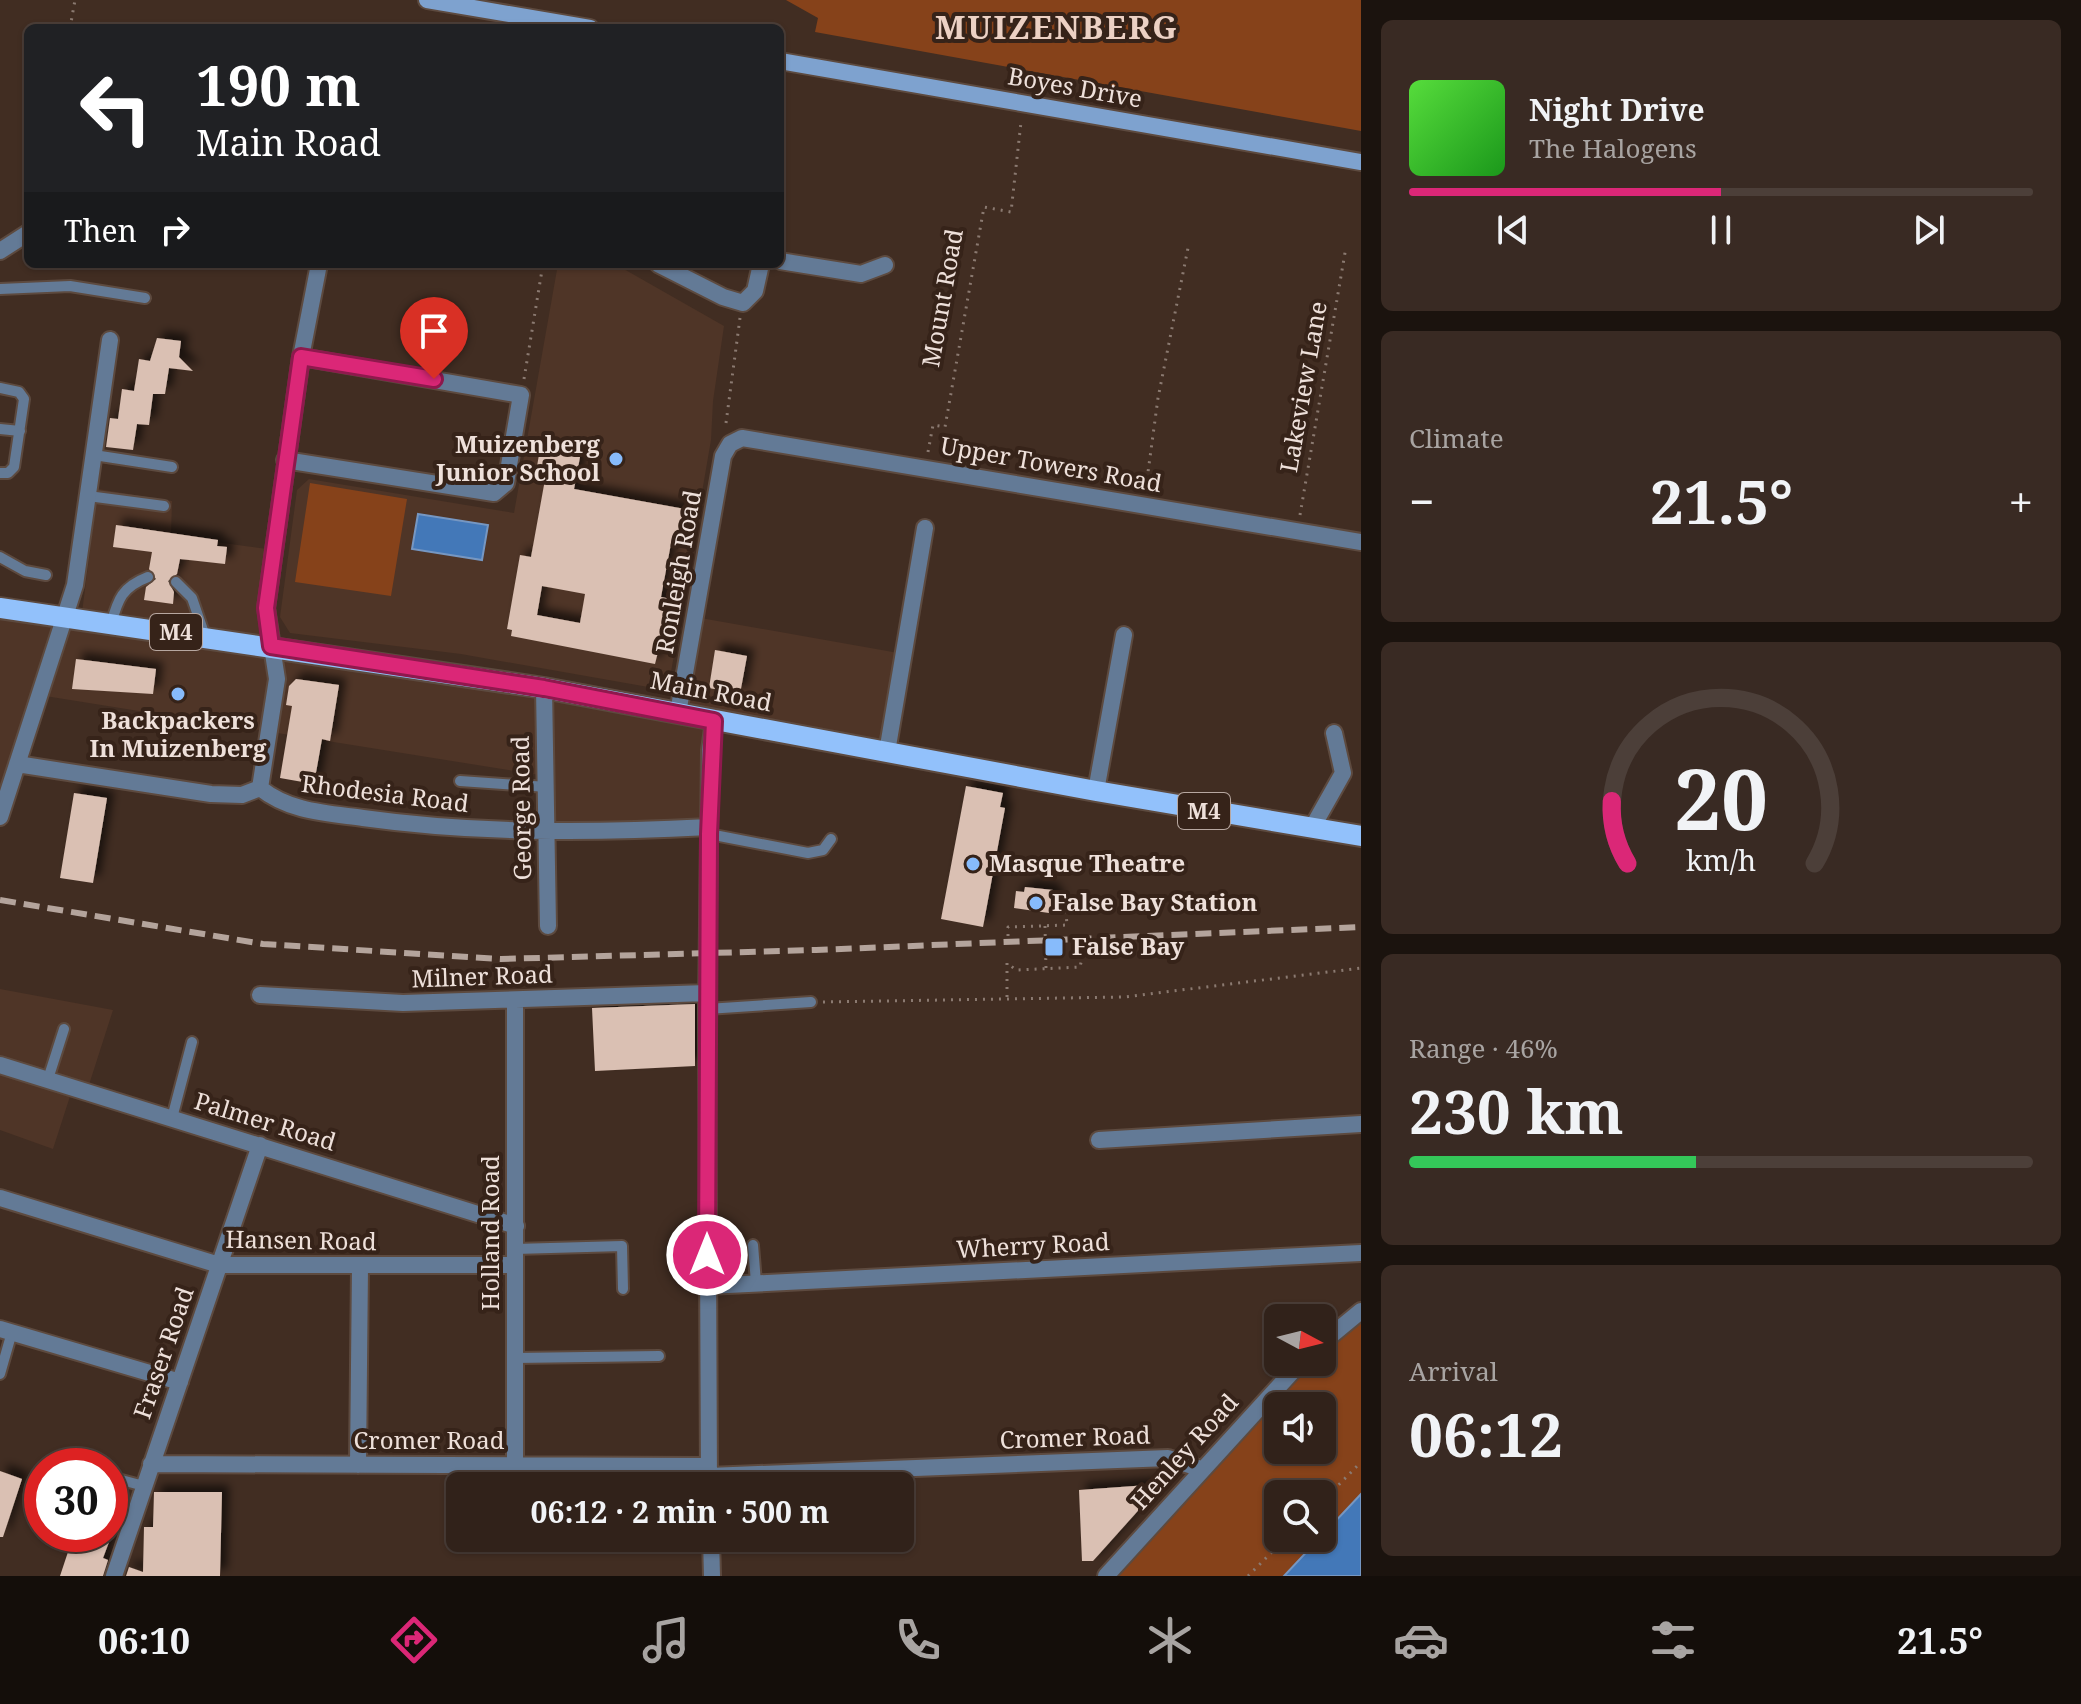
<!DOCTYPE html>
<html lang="en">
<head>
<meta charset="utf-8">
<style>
  body { margin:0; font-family:"Noto Serif",serif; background:#392a23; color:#f1f3f6; height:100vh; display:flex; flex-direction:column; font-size:30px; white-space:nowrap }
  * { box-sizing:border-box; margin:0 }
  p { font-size:26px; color:#a8a4a2 }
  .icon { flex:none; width:44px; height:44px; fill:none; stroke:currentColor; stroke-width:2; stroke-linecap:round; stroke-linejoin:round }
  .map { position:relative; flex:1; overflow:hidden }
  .side { display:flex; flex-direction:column; gap:20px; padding:20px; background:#1b130e; width:720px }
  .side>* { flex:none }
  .hud { position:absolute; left:24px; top:24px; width:760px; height:244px; border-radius:12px; box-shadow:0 2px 6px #0004,0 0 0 2px #4c3f39; background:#202124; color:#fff; overflow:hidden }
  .needle { width:52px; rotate:97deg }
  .controls { position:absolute; left:1264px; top:1304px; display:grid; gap:16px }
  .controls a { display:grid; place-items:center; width:72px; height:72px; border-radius:12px; background:#31221a; box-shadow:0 2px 6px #0004,0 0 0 2px #4c3f39; font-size:40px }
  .speed { position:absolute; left:24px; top:1448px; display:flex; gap:16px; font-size:40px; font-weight:700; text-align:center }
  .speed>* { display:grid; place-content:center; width:104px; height:104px; border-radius:50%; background:#31221a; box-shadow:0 2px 6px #0004,0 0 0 2px #4c3f39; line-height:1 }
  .speed .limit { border:12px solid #d22; background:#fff; color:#111 }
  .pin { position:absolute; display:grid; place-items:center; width:68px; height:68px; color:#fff; margin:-82px -34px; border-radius:50% 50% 50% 0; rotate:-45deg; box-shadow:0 0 8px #0007 }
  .pin .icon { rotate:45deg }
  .me { position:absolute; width:88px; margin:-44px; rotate:0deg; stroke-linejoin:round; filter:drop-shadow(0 0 6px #0008) }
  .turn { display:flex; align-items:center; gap:28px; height:168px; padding:0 40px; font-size:36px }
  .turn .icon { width:104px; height:104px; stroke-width:2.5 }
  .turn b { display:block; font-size:56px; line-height:68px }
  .then { display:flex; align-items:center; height:76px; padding:0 40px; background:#0003; gap:16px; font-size:30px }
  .big { font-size:60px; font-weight:700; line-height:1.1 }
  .side .card { flex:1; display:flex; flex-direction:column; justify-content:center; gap:12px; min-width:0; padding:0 28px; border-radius:12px; background:#392a23 }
  .side .dial { align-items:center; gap:0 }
  .dial svg { height:208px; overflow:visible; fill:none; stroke:#4c3f39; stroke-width:7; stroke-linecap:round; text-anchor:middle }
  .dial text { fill:#f1f3f6; stroke:none }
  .song { display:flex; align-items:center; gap:24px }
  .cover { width:96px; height:96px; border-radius:12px; background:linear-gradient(135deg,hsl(110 70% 55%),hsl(120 70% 35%)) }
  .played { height:8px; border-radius:4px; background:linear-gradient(90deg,#db2777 50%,#4c3f39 50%) }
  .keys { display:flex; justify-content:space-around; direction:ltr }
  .heat { display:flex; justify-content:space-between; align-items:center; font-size:44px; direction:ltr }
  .charge { height:12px; border-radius:6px; background:linear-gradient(90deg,#34c759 46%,#4c3f39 0) }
  .trip { position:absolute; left:446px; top:1472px; width:468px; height:80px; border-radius:12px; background:#31221a; box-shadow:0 2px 6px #0004,0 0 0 2px #4c3f39; font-weight:700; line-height:80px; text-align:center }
  .dock { display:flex; height:128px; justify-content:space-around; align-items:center; background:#140e0a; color:#a8a4a2 }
  .dock .icon { width:56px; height:56px }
  .dock .selected { color:#db2777 }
  .dock b { font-size:36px; color:#f1f3f6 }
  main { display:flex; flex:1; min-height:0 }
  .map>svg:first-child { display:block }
</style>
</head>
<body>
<main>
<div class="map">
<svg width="1361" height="1576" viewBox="0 0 1361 1576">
  <defs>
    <filter id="shadow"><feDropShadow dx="7" dy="-7" stdDeviation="4" flood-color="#0009"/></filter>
  </defs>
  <rect width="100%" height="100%" fill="#412d22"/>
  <path fill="#4f3527" d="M558 264H615L724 326 713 401 711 440 670 678 654 688 461 654 290 633 280 617 297 490 309 479 514 513Z
    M98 489 172 501 171 536 275 550 272 646 678 713 695 617 904 654 887 752 714 721 709 827 548 831 546 776 39 695 0 817V608L81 620Z
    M0 989 113 1010 87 1091 73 1087 53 1149 0 1130Z"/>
  <path fill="#86421a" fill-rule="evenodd" d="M786 0H1361V131L815 32 818 18Z
    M310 483 407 499 391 596 295 582Z
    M1361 1311V1576H1106L1301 1362H1322V1343ZM1278 1406H1322V1450H1278ZM1278 1494H1322V1538H1278Z"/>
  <path fill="#4378b8" stroke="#7697c2" stroke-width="2" d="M418 514 488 525 482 560 412 549Z
    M1361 1494V1576H1284Z"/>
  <path fill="#dac0b3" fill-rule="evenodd" filter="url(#shadow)" d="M157 338 181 341 179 357 193 371 169 368 165 394H153L149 425 137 424 133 450 106 447 110 418 118 419 122 389 134 391 139 359 150 361Z
    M540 449 580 457 574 489 685 509 679 539 672 538 661 597 671 599 655 664 511 636 512 630 507 629 520 555 531 557 546 474 536 472ZM542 586 585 594 580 623 537 615Z
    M116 525 218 540 217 546 227 547 225 564 180 559 177 574 168 581 174 592 173 604 144 600 146 587 156 579 149 569 152 552 113 547Z
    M715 650 747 656 740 694 709 688Z
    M76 659 156 669 153 694 72 689Z
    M296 679 339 685 330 741 322 739 314 784 280 778 292 706 286 705 289 686Z
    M966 786 1003 793 1000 807 1005 808 983 927 941 919Z
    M74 793 107 798 93 883 60 878Z
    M1025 887 1053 890 1052 896 1058 897 1056 914 1014 908 1016 891 1024 892Z
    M695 1004V1066L595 1071 592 1008Z
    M0 1471 22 1479 3 1537H0Z
    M1162 1484 1093 1561H1082L1079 1490Z
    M154 1492H222L220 1576H126L129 1567 143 1572 144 1527H153Z
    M74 1534H112L103 1558 108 1560 103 1576H60Z"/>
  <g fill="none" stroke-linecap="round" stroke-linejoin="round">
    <g stroke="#5d4a3f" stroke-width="14">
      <path id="lane" d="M0 289 70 286 145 298
        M0 388 19 392 24 399 14 467 8 473H0
        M0 429 20 431
        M94 455 172 467
        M88 496 164 506
        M0 557 25 571 46 575
        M176 582 192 598 205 636
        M111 624C118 599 122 587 148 577
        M460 781 547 787
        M709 834 808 853 823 850 831 839
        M707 1009 811 1002
        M48 1079 64 1029
        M172 1118 192 1042
        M753 1245 756 1283
        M515 1249 622 1246 623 1289
        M515 1358 659 1356
        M0 1374 12 1332
        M68 1466H69
        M110 1477 144 1486"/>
    </g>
    <g stroke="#5d4a3f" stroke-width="20">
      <path id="street" d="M0 251 28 233
        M780 261 861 274 885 265
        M658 264 723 297 743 303 755 291 761 264
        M285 460 494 493 506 483 521 395 301 357
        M544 688 548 926
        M678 713 723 456 730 444 742 438 1361 542
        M887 752 925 528
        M17 764 211 794 242 795 260 788
        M260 788 277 679 266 608 301 357 319 264
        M260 788C290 812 326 813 363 818 478 834 594 833 709 827
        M1096 791 1124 635
        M0 817 75 585 110 340
        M1312 828 1343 773 1334 733
        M260 995 403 1003 707 993
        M0 1065 516 1226
        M1099 1140 1361 1124
        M0 1198 219 1265H515
        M707 1286 1361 1253
        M0 1329 180 1382
        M1322 1343 1361 1311
        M151 1464 708 1466
        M515 1464V1001
        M358 1465 360 1266
        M709 1476 1168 1458 1201 1469
        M709 1486 707 1009 710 750 714 721
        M711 1538 712 1576
        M114 1576 260 1145
        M1106 1576 1301 1362"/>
    </g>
    <g stroke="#5d4a3f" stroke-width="20">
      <path id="secondary" d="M427 0 590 28
        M780 61 1361 162"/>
    </g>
    <g stroke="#5d4a3f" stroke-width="24">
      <path id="primary" d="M0 608 544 688 1096 791 1361 836"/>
    </g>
    <path stroke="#8b7a71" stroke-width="3" stroke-dasharray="2 6" stroke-linecap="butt" d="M70 28 75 0
      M524 379 543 264
      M726 423 740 318
      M928 452 933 425 945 427 984 207 1011 212 1021 122
      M1146 487 1158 398 1188 248
      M1300 515 1346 247
      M1008 936V927L1067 925 1065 899
      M1007 997V963L1016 970 1080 967 1082 958
      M823 1002 1124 997 1361 968
      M1322 1502 1361 1462
      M1248 1576 1286 1538"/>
    <use href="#lane" stroke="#637a96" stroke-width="10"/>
    <use href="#street" stroke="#637a96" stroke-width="16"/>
    <use href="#secondary" stroke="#7ea2cf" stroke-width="16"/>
    <use href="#primary" stroke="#92c1fb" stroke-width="20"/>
    <path stroke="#b4a49c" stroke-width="6" stroke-dasharray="16 8" stroke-linecap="butt" d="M0 900 263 944 501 959 816 950 1361 927"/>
    <path stroke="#8b7a71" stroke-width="3" stroke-dasharray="2 6" stroke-linecap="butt" d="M1045 926 1046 969"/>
  </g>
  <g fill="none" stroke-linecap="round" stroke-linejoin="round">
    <g stroke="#8e194d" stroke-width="20">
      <path id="route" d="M434 379 301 357 266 608 271 646 544 688 714 721 709 834 707 1255"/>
    </g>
    <use href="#route" stroke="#db2777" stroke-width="14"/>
  </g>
  <g fill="#87bbfb" stroke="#362319" stroke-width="3">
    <circle cx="616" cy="459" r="8"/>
    <circle cx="178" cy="694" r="8"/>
    <circle cx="973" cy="864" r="8"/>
    <circle cx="1036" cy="903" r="8"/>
    <rect x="1044" y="937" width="20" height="20" rx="4"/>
  </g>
  <g text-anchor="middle" stroke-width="8" stroke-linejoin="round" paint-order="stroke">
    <g fill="#362319" stroke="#b7a7a0" stroke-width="2">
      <rect x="150" y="614" width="52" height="36" rx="6"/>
      <rect x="1178" y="793" width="52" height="36" rx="6"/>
    </g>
    <g font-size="22" font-weight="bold" fill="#eee0da">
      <text x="176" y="640">M4</text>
      <text x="1204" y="819">M4</text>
    </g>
    <g font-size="24" fill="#eee0da" stroke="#362319">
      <text transform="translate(1075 88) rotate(10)" y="8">Boyes Drive</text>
      <text transform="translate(943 298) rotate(-80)" y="8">Mount Road</text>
      <text transform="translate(1304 387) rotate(-80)" y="8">Lakeview Lane</text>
      <text transform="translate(1051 465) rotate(10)" y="8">Upper Towers Road</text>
      <text transform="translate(679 572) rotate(-80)" y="8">Ronleigh Road</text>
      <text transform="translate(711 692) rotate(11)" y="8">Main Road</text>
      <text transform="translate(385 794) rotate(7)" y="8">Rhodesia Road</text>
      <text transform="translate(522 808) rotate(-91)" y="8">George Road</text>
      <text transform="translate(482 977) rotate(-2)" y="8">Milner Road</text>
      <text transform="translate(265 1122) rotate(17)" y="8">Palmer Road</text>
      <text transform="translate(491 1233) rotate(-90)" y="8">Holland Road</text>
      <text transform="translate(301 1241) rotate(1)" y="8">Hansen Road</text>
      <text transform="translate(1033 1246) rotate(-3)" y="8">Wherry Road</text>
      <text transform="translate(164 1353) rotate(-71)" y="8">Fraser Road</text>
      <text transform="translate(1075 1438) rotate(-2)" y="8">Cromer Road</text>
      <text x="429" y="1449">Cromer Road</text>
      <text transform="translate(1185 1452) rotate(-48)" y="8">Henley Road</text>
    </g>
    <g font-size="24" font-weight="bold" fill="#eee0da" stroke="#362319" text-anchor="start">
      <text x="600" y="453" text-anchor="end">Muizenberg<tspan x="600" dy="28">Junior School</tspan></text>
      <text x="178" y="729" text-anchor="middle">Backpackers<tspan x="178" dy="28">In Muizenberg</tspan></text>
      <text x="989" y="872">Masque Theatre</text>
      <text x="1052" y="911">False Bay Station</text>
      <text x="1072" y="955">False Bay</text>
    </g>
    <g font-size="32" font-weight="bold" letter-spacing="2" fill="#ecd1c4" stroke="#362319">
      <text x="1057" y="39">MUIZENBERG</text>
    </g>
  </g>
</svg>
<div class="controls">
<a><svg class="needle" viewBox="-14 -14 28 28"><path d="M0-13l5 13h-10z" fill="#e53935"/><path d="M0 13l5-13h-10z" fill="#a8a4a2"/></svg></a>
<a><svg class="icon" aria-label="sound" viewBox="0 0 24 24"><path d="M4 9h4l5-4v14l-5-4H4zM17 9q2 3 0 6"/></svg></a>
<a><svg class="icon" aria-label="search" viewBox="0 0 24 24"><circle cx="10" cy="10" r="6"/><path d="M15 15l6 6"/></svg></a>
</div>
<div class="speed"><div class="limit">30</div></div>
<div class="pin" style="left:434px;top:379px;background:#d93025"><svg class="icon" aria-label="arrive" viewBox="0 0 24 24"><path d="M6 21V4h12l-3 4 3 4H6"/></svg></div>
<svg class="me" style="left:707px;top:1255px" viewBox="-20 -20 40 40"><circle r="17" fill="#db2777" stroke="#fff" stroke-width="3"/><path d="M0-11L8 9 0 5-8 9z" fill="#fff"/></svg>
<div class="trip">06:12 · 2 min · 500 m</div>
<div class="hud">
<div class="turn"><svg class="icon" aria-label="left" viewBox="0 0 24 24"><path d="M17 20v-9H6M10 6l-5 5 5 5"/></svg><div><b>190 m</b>Main Road</div></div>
<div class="then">Then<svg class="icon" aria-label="right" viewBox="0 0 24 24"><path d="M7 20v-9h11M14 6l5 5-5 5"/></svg></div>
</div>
</div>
<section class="side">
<div class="card">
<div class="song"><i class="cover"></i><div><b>Night Drive</b><p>The Halogens</p></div></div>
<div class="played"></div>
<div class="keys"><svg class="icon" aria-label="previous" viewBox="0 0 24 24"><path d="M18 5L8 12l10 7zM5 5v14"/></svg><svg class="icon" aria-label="pause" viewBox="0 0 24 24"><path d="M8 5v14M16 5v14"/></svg><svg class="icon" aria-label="next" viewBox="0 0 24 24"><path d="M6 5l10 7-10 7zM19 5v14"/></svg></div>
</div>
<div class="card"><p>Climate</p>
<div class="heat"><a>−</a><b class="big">21.5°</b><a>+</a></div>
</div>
<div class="card dial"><svg viewBox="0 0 100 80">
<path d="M14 69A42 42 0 1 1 86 69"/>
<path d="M14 69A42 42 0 0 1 8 45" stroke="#db2777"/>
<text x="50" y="56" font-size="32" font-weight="700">20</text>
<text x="50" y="72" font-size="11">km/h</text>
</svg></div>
<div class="card"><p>Range · 46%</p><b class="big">230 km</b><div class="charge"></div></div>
<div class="card"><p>Arrival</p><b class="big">06:12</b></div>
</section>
</main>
<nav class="dock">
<b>06:10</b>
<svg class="icon selected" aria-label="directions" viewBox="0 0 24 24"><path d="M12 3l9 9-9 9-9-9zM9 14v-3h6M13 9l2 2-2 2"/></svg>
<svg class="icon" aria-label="music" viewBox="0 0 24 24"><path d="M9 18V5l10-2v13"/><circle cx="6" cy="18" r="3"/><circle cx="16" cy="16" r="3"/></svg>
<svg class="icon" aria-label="phone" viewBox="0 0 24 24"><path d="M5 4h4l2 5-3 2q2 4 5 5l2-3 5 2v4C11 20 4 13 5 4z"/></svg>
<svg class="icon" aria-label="climate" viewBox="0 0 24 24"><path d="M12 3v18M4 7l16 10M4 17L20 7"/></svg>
<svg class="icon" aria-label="car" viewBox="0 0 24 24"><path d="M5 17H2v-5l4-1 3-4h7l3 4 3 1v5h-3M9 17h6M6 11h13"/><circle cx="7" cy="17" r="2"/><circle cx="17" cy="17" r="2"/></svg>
<svg class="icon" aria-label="filters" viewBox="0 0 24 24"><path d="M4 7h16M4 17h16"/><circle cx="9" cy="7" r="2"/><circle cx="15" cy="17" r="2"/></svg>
<b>21.5°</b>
</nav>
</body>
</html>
